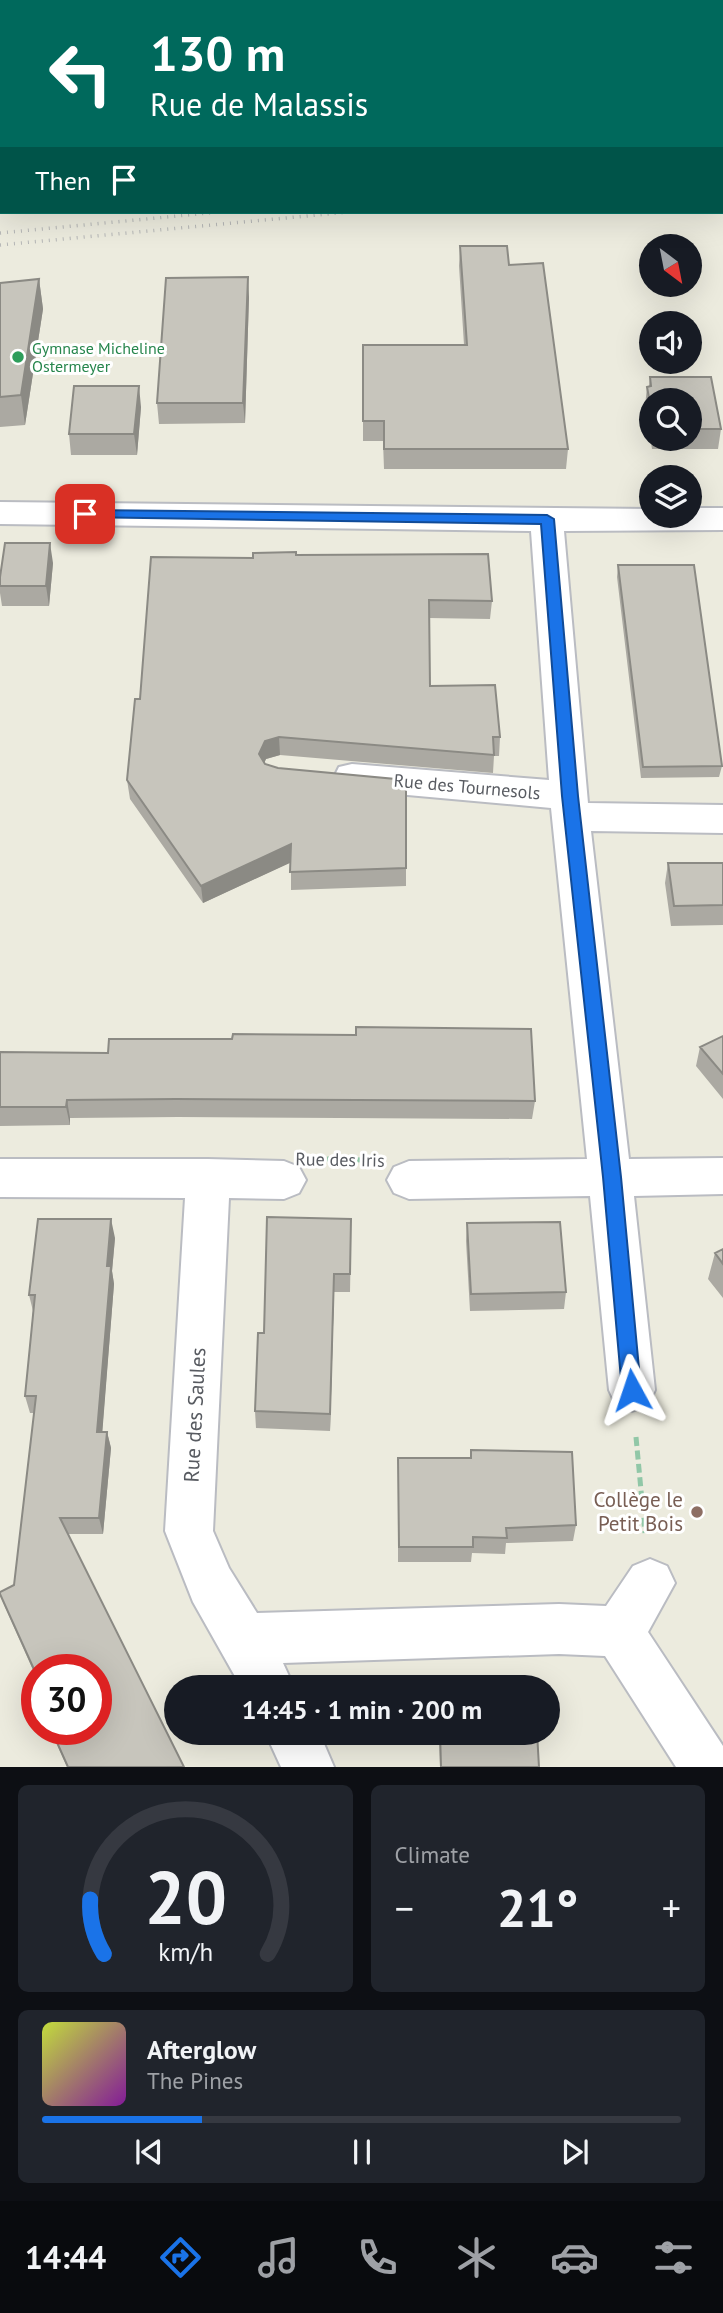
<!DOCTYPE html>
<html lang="en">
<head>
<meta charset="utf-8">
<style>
  body { margin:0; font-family:"PT Sans",sans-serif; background:#20242c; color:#f1f3f6; height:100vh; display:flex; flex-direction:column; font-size:26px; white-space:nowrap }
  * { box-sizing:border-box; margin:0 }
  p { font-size:23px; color:#9ea1a6 }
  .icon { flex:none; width:38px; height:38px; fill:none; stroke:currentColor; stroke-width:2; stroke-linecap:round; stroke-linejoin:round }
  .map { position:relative; height:1767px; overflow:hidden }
  .side { display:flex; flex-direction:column; gap:18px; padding:18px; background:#0d0f14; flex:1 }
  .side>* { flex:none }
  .banner { position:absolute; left:0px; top:0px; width:724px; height:214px; box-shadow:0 7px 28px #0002; background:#00695c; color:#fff; overflow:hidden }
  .needle { width:46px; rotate:148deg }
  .buttons { position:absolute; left:639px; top:234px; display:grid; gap:14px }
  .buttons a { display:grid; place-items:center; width:63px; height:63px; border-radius:50%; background:#171b24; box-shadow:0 7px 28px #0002; font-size:35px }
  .speed { position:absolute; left:21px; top:1654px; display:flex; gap:14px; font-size:35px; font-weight:700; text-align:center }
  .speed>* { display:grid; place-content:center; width:91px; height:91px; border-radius:50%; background:#171b24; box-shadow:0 7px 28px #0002; line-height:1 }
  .speed .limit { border:10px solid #d22; background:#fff; color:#111 }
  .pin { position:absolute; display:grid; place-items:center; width:60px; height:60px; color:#fff; margin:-30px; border-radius:14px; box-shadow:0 4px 10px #0006 }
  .me { position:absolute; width:77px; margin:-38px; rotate:355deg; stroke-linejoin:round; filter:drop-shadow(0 0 5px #0008) }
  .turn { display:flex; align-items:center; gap:24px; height:147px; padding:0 35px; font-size:32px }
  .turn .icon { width:91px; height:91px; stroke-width:2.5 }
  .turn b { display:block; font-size:49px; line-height:60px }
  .then { display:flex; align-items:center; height:66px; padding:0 35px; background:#0003; gap:14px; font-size:26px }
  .big { font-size:52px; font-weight:800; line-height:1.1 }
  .side .widget { flex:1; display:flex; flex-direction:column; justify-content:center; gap:10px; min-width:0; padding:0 24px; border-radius:10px; background:#20242c }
  .side .dial { align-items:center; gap:0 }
  .dial svg { height:182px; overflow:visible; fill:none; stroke:#363941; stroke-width:7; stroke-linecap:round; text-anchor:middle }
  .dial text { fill:#f1f3f6; stroke:none }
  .song { display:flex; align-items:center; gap:21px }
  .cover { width:84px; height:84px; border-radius:10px; background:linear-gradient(135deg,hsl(70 70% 55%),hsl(290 70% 35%)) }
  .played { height:7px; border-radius:4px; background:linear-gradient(90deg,#1a73e8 25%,#363941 25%) }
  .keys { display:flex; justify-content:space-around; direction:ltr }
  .heat { display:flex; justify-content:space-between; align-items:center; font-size:38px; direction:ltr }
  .side .tiles { flex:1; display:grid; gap:18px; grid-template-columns:1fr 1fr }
  .widget:last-child { grid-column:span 2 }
  .trip { position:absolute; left:164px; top:1675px; width:396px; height:70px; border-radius:35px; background:#171b24; box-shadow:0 7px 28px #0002; font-weight:800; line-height:70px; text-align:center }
  .dock { display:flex; height:112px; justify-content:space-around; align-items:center; background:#090b0e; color:#9ea1a6 }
  .dock .icon { width:49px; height:49px }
  .dock .current { color:#1a73e8 }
  .dock b { font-size:32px; color:#f1f3f6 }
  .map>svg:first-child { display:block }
</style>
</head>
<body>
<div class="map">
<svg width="723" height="1767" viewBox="0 0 723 1767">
  <rect width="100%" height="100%" fill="#ecebde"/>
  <path fill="#b8e7bd" d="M0 0H372L2 2 0 51Z"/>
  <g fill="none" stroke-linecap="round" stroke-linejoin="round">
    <g stroke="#babcc2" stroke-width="4">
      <path id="minor" d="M0 184H2V200H0Z
        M0 502 651 509V516H690V508H723V530L564 531 588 803 723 805V833L591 831 629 1159 723 1158V1194L634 1196 655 1390 648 1405 632 1411 616 1405 609 1390 590 1196 409 1199 394 1193 387 1180 394 1167 409 1161 587 1159 551 808 352 790 339 787 334 777 339 767 352 764 549 780 531 531 0 524Z
        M0 1159H208L284 1161 299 1167 306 1180 299 1193 284 1199 229 1198 213 1531 229 1568 257 1613 559 1604 606 1606 633 1566 650 1559 667 1566 675 1583 648 1632 723 1746V1767H676L605 1656 559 1654 283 1663 294 1687H241L193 1602 165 1531 185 1198 0 1197Z
        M265 1732H319L334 1767H281Z"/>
    </g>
    <path stroke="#91c7a7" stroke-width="5" stroke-dasharray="9 4.5" stroke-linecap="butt" d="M327 1159 364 1160
      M636 1437 645 1533"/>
    <use href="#minor" fill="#fff" fill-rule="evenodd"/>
    <path stroke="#b5b6b6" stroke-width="3.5" stroke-dasharray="1 6" stroke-linecap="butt" d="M0 233 219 212
      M0 245 349 212"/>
  </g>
  <path fill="#aba9a2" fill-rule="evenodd" d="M0 36H2V161H0Z
    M460 246 509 265 568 449 566 469H384L383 441H363V345H464L459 266Z
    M39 279 43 309 25 425 0 427V283Z
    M249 297 245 423 159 424 157 403Z
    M650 377H711L721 429 718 449H652L645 406 647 387 649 386ZM651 401H690V439H651Z
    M141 407 137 455H71L69 434Z
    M296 555 492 601 490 619 429 618 430 686 500 737 499 756H494L493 773 280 755 266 759 264 763 406 868V886L291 890V862L203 903 130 799 127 780 140 699 253 558Z
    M53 563 49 606H2L0 593V577Z
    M618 565 722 766 719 777 641 778 617 577Z
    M668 863H723V925L671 926 665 883Z
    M723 1036V1099L696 1066 700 1047Z
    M0 1052 535 1101 532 1119 178 1117 70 1118V1125L0 1126Z
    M467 1223 566 1292 564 1309 470 1311 466 1241Z
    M115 1238 112 1271 114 1284 102 1432H107L111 1448 103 1534H68L184 1767H67L50 1729H96L37 1670V1679L5 1607 0 1595 14 1585 34 1413H30L25 1396 33 1311 29 1295Z
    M351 1238 350 1292H334L330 1431 256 1428 255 1411 264 1333Z
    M723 1249V1298L708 1279 715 1253Z
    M471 1450 576 1525 573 1541 506 1543 505 1554 472 1553 471 1562H398V1458H470Z
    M439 1732H537L539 1767H440Z"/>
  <path fill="#8b8a84" d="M248 277 249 297 245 423 243 403Z
    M39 279 43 309 25 425 21 395Z
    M139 386 141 407 137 455 134 434Z
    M50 543 53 563 49 606 46 586Z
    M279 737 280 755 266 759 260 772 259 754 265 741Z
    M291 844 292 862 203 903 201 886Z
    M67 1100 70 1118V1125L66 1107Z
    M111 1219 115 1238 112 1271 114 1284 101 1449 97 1432 107 1266Z
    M334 1274V1292L330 1431V1414Z
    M107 1432 111 1448 103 1534 99 1518Z"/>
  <path fill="#c7c5bc" stroke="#8b8a84" stroke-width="2" d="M423 0H723V88V2H424Z
    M0 36H2V146H0Z
    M460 246H507L509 265 543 263 568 449H384V421H363V345H467Z
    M248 277 243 403H157L166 278Z
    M39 279 21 395 0 397V283Z
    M650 377H711L721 429H690V401H651V408L647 387 651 386Z
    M74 386H139L134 434H69Z
    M5 543H50L46 586H0V577Z
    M296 552V555L488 554 492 601 429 600 430 686 495 685 500 737H493L494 755 279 737 265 741 259 754 265 764 278 768 406 780V868L290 872 291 844 201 886 127 780 135 699H140L151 557 253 558V553Z
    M618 565H694L722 766 643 767Z
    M668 863H723V905L674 906Z
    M356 1027 531 1029 535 1101 176 1099 67 1100 66 1107H0V1052L108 1053 109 1039H232L233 1034 356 1035Z
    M723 1036V1074L700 1047Z
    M267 1217 351 1219 350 1274H334L330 1414 255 1411 258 1333H264Z
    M38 1219H111L107 1266H111L97 1432H107L99 1518H60L184 1767H68L51 1729H96V1670H37V1676L0 1594V1592L14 1585 36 1396H25L35 1295H29Z
    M560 1222 566 1292 471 1294 467 1223Z
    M723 1249V1264L715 1253Z
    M471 1450 572 1452 576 1525 506 1528 507 1538 473 1537V1547H399L398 1458H471Z
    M440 1732H537L539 1767H441Z"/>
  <path fill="#1a73e8" stroke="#114b97" stroke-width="2" d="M85 510 547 515 554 519 578 796 621 1177 641 1390 638 1396 632 1399 625 1396 622 1390 603 1177 562 796 541 524 81 517 79 514Z"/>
  <circle fill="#2e9e5b" stroke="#fff" stroke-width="2.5" cx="18" cy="357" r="7"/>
  <circle fill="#8d6e63" stroke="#fff" stroke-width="2.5" cx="697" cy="1512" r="7"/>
  <g text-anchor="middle" stroke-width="6" stroke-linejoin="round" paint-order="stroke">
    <g font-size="16" fill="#27864d" stroke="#fff" text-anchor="start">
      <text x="32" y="354">Gymnase Micheline<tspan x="32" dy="18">Ostermeyer</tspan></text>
    </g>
    <g font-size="18" fill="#585b61" stroke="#fff">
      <text transform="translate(467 787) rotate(5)" y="6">Rue des Tournesols</text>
      <text transform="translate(340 1160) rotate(1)" y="6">Rue des Iris</text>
    </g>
    <g font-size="21" fill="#585b61" stroke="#fff">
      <text transform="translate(195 1415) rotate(-87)" y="7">Rue des Saules</text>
    </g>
    <g font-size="21" fill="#785e54" stroke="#fff" text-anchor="end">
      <text x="683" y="1507">Collège le<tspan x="683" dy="24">Petit Bois</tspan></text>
    </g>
  </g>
</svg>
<div class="buttons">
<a><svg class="needle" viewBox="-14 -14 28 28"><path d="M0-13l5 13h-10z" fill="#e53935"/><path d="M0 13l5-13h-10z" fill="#9ea1a6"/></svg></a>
<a><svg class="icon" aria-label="sound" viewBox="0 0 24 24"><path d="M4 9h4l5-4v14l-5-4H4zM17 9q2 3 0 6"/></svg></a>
<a><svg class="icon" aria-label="search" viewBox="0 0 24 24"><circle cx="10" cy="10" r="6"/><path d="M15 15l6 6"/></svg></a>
<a><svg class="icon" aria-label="layers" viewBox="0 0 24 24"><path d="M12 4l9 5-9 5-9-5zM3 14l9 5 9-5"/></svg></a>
</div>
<div class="speed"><div class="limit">30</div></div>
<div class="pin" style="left:85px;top:514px;background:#d93025"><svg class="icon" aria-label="arrive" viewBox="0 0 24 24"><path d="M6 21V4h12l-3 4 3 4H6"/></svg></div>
<svg class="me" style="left:632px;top:1390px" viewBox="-20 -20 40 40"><path d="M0-17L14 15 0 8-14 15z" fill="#1a73e8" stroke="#fff" stroke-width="4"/></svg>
<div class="trip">14:45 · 1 min · 200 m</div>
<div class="banner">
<div class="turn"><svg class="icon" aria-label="left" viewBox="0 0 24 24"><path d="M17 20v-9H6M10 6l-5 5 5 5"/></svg><div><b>130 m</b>Rue de Malassis</div></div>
<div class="then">Then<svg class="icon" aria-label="arrive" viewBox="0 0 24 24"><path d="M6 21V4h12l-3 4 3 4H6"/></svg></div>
</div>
</div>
<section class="side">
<div class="tiles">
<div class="widget dial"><svg viewBox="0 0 100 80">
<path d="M14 69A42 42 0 1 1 86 69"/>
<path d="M14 69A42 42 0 0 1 8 45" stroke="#1a73e8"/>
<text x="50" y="56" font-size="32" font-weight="700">20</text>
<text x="50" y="72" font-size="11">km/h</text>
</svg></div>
<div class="widget"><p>Climate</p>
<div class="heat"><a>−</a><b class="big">21°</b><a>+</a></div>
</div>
<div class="widget">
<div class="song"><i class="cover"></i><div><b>Afterglow</b><p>The Pines</p></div></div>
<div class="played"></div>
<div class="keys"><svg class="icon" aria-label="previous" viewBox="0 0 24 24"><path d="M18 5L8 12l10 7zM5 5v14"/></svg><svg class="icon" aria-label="pause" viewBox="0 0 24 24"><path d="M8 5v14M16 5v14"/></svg><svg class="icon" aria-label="next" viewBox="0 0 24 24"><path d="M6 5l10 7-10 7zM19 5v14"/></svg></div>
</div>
</div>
</section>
<nav class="dock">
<b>14:44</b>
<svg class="icon current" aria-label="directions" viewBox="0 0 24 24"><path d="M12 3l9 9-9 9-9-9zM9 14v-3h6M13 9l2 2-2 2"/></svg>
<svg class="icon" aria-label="music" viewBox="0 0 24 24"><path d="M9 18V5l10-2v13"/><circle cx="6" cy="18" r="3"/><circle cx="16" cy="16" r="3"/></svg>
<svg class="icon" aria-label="phone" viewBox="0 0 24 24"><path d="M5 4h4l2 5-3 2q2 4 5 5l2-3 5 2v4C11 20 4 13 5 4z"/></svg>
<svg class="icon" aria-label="climate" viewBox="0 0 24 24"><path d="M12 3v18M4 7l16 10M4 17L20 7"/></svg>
<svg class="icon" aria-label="car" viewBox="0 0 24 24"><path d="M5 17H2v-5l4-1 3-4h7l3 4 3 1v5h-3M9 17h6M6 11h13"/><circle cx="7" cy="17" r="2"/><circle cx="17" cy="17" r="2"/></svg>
<svg class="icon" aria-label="filters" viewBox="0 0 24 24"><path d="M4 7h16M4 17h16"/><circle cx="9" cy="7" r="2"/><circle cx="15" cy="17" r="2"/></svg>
</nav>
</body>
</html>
